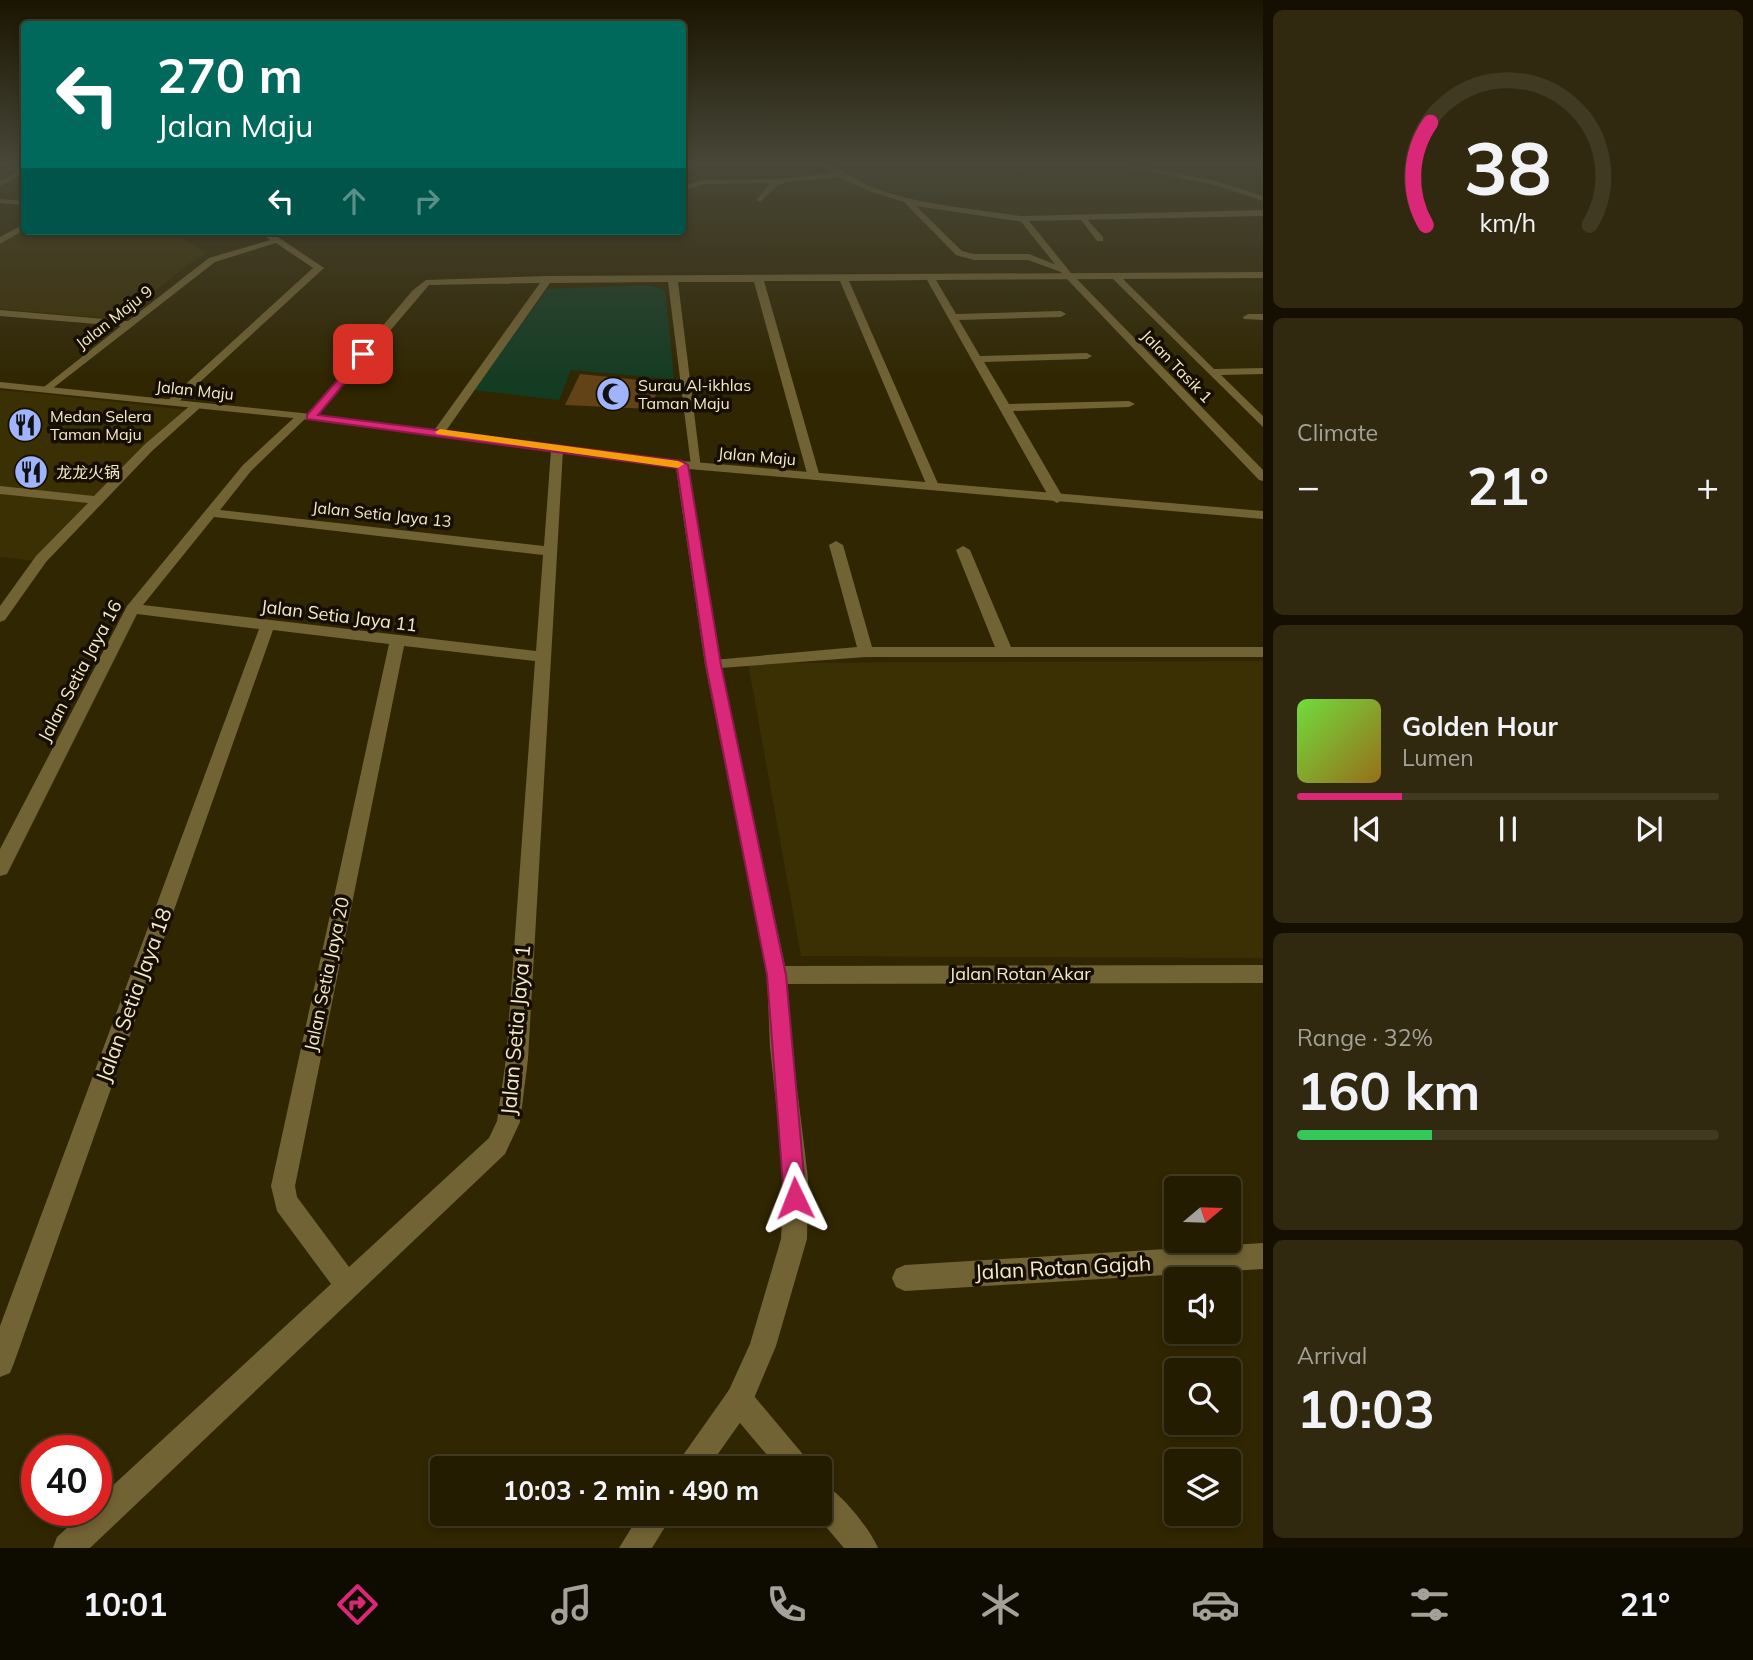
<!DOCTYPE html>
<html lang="en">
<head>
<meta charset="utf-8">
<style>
  body { margin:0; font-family:Mulish,"Noto Sans SC",sans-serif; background:#302910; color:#f1f3f6; height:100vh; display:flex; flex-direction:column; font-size:26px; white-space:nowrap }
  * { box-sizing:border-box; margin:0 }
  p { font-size:23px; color:#a3a199 }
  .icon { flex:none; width:38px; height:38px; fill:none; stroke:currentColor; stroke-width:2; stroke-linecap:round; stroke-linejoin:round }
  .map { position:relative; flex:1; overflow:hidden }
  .details { display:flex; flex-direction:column; gap:10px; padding:10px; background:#140f01; width:490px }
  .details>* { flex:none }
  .hud { position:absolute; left:21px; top:21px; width:665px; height:214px; border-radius:7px; box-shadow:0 4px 10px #0003,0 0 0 2px #413a23; background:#00695c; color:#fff; overflow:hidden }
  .needle { width:46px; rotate:71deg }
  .fabs { position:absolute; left:1164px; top:1176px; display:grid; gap:14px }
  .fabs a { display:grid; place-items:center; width:77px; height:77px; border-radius:7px; background:#241c01; box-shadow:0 4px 10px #0003,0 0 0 2px #413a23; font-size:35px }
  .speed { position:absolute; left:21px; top:1435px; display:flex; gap:14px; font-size:35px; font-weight:700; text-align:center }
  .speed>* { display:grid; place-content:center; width:91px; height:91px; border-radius:50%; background:#241c01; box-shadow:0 4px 10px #0003,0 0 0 2px #413a23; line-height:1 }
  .speed .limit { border:10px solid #d22; background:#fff; color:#111 }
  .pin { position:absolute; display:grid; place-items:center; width:60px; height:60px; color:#fff; margin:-30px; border-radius:14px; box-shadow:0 4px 10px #0006 }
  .me { position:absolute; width:77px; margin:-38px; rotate:358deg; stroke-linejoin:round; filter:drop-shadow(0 0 5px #0008) }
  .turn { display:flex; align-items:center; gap:24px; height:147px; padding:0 21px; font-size:32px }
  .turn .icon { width:91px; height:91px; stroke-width:2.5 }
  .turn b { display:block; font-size:49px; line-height:60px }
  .lanes { display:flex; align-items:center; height:66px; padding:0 21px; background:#0003; justify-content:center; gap:35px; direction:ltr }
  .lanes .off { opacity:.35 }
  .big { font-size:52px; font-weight:700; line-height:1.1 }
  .details .card { flex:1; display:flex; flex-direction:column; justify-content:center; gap:10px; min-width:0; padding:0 24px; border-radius:10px; background:#302910 }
  .details .dial { align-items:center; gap:0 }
  .dial svg { height:182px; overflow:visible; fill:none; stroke:#413a23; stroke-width:7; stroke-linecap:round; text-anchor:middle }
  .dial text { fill:#f1f3f6; stroke:none }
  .song { display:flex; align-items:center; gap:21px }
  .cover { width:84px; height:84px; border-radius:10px; background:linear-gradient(135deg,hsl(100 70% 55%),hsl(40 70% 35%)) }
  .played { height:7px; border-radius:4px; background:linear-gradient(90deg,#db2777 25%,#413a23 25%) }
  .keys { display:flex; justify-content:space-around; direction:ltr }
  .heat { display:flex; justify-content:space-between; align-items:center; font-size:38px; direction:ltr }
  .charge { height:10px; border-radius:5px; background:linear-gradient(90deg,#34c759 32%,#413a23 0) }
  .trip { position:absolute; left:430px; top:1456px; width:402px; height:70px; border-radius:7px; background:#241c01; box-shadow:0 4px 10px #0003,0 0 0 2px #413a23; font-weight:700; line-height:70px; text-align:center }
  .dock { display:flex; height:112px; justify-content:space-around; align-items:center; background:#0e0b00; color:#a3a199 }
  .dock .icon { width:49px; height:49px }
  .dock .on { color:#db2777 }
  .dock b { font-size:32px; color:#f1f3f6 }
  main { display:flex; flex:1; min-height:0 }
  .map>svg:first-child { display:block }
</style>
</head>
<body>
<main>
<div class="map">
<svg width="1263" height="1548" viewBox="0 0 1263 1548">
  <rect width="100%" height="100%" fill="#302601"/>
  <path fill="#3b2f04" d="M24 229 174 231 207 254 197 258 118 319 0 309V244Z
    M0 390 53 395 196 411 150 451 45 562 0 557Z
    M1263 661V958L801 956 748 663Z"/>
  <path fill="#143c23" d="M649 285 665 290 674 379 571 370 559 400 473 390 547 289Z"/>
  <path fill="#624317" d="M580 374 659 382 652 409 565 405Z"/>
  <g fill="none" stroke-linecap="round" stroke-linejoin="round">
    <path fill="#726334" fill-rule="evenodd" d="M820 164C838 164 856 181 874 188 923 206 974 208 1026 217L1023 222 916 206 962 251 974 254H1029L1069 270 1061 272 1028 260H974L956 255 904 202 866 190 839 177 786 182 777 186 760 202 756 200 770 183 706 184 682 191V186L705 180 780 179 833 173Z
      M1128 164 1217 181 1263 196V201L1215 185 1131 168Z
      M24 168V173L0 186V181Z
      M0 199 24 201V205L0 203Z
      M1078 216H1084L1103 237V241H1097Z
      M24 224V230L0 244V237Z
      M259 231H269L324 268 175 405 165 403 313 268 276 243 215 262 48 392 42 389 44 387 121 326 0 316V310L128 321 209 258 270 240Z
      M1263 272V278L1123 279 1214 369 1263 368V374L1221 375 1263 416V427L1113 279 936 280 956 314 1061 311 1066 314 1061 317 959 320 980 356 1087 353 1092 356 1087 359 984 362 1009 404 1129 401 1135 404 1129 407 1013 411 1064 499 1057 503 1050 499 927 280 849 281 939 486 938 489 927 486 840 281H764L820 477 818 480 808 477 754 282H678L701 469 691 466 668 282 550 283 443 435 439 436 433 432 540 283 429 285 315 419 306 418 251 471 220 510 544 546 551 450 557 446 563 450 528 1059 520 1122 505 1154 90 1548H53L57 1537 87 1510H96V1501L331 1284 277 1211 271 1186 389 644 273 630 14 1363 10 1373 0 1377V1326L259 629 137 614 7 874 0 876V849L127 606 243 465 298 414 307 415 413 290 426 280 548 276ZM214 517 543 555 536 651 143 605ZM404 646 535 661 506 1059 497 1121 489 1138 349 1267 297 1197 295 1186Z
      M1248 314H1263V320L1244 319 1243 317Z
      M192 404 202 406 152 451 46 562 5 620 0 622V606L36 556 88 503 0 494V486L94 496 144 445Z
      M836 541 843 545 872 647H995L956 550 963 546 970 550 1011 647H1263V657H866L707 669 705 665 707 661 713 660 857 647 829 545Z
      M1263 965V983L777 984 770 982 767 975 770 968 777 966Z
      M1263 1243V1269L905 1291 896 1287 892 1278 896 1269 905 1265Z
      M739 1386 749 1390 806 1458 810 1468H778L729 1410 725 1400 729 1390Z
      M821 1483C840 1491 870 1529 878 1548H844L815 1514H821Z"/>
    <path fill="#726334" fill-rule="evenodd" d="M1263 210V216L1029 221 1071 273 1263 470V481L1259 480 1065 277 1019 219 1023 216Z
      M0 382 302 413 682 461 1263 511V519L689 469 721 665 787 975 792 1047 808 1178 807 1239 776 1346 749 1410 708 1468H677L681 1458 729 1390 750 1344 781 1239 784 1178 770 1047 767 975 705 665 676 468 302 419 0 388Z
      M640 1514H673L652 1548H619Z"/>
  </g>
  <linearGradient id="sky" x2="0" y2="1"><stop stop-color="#1a1501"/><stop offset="0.43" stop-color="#484738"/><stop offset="1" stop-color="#484738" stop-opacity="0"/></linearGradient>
  <rect width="1263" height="381" fill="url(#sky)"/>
  <path fill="#db2777" stroke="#8e194d" stroke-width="2" d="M363 351 367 356 318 415 682 461 688 465 721 665 786 975 806 1198 803 1206 795 1209 787 1206 784 1198 767 975 706 665 677 468 307 419V415Z"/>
  <path fill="#f59e0b" d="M440 429 678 461 684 464 678 468 437 434 435 432Z"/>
  <defs>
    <g id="mosque-disc" transform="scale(1.75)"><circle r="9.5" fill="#a0b3fd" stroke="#160f00"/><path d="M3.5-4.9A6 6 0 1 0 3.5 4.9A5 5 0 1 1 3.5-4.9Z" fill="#111"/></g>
    <g id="restaurant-disc" transform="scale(1.75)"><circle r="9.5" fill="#a0b3fd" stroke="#160f00"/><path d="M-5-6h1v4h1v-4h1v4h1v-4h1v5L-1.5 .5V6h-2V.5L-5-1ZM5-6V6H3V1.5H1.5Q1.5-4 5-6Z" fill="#111"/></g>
  </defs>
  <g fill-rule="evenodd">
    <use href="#mosque-disc" x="613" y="394"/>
    <use href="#restaurant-disc" x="25" y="425"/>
    <use href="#restaurant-disc" x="31" y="472"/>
  </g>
  <g text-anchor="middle" stroke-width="7" stroke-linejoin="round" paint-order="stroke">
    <g font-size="16" fill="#f4eac9" stroke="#160f00">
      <text transform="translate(114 317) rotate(-38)" y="6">Jalan Maju 9</text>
      <text transform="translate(1177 366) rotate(46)" y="6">Jalan Tasik 1</text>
      <text transform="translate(195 390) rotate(6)" y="6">Jalan Maju</text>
      <text transform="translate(757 456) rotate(5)" y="6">Jalan Maju</text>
      <text transform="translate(382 514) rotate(6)" y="6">Jalan Setia Jaya 13</text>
    </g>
    <g font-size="16" fill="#f4eac9" stroke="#160f00" text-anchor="start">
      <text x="638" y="391">Surau Al-ikhlas<tspan x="638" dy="18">Taman Maju</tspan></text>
      <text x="50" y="422">Medan Selera<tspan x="50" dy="18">Taman Maju</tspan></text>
      <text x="56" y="478">龙龙火锅</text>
    </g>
    <g font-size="18" fill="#f4eac9" stroke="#160f00">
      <text transform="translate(339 616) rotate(7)" y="6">Jalan Setia Jaya 11</text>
      <text transform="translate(80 671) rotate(-62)" y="6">Jalan Setia Jaya 16</text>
      <text transform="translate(327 974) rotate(-78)" y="6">Jalan Setia Jaya 20</text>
      <text x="1020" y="980">Jalan Rotan Akar</text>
    </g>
    <g font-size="21" fill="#f4eac9" stroke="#160f00">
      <text transform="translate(134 995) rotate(-70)" y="7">Jalan Setia Jaya 18</text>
      <text transform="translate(516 1030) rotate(-85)" y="7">Jalan Setia Jaya 1</text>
      <text transform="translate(1063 1268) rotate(-3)" y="7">Jalan Rotan Gajah</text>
    </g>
  </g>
</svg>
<div class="fabs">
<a><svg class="needle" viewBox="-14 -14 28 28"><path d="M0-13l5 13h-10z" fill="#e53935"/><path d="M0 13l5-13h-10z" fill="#a3a199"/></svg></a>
<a><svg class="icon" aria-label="sound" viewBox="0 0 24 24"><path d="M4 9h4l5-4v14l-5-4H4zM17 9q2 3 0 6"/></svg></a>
<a><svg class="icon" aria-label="search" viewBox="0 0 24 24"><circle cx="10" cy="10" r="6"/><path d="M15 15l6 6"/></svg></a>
<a><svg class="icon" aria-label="layers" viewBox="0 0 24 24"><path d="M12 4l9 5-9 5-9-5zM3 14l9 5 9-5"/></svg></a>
</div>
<div class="speed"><div class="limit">40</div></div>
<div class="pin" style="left:363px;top:354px;background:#d93025"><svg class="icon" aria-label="arrive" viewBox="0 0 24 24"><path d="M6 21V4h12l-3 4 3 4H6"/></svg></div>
<svg class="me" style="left:795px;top:1198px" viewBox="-20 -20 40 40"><path d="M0-17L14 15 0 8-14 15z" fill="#db2777" stroke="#fff" stroke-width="4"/></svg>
<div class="trip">10:03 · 2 min · 490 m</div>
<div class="hud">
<div class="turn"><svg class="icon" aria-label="left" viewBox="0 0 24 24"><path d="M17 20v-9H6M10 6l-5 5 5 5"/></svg><div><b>270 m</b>Jalan Maju</div></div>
<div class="lanes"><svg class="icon" aria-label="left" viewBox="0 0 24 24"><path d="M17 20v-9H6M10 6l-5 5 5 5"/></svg><svg class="icon off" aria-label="ahead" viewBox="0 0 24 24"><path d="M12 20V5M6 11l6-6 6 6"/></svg><svg class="icon off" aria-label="right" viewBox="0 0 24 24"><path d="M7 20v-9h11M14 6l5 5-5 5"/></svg></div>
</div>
</div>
<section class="details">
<div class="card dial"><svg viewBox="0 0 100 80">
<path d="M14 69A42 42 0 1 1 86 69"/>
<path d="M14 69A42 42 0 0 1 16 24" stroke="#db2777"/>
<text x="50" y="56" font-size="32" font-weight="700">38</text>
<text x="50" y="72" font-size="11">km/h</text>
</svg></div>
<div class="card"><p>Climate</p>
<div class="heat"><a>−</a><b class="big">21°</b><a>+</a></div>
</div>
<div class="card">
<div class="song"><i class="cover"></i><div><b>Golden Hour</b><p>Lumen</p></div></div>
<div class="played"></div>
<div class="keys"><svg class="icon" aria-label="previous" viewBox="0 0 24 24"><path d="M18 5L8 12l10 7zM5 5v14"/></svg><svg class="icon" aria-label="pause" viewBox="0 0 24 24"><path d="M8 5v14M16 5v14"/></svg><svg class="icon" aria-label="next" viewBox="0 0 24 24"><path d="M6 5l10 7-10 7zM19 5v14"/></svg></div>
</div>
<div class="card"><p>Range · 32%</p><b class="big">160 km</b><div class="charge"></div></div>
<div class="card"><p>Arrival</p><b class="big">10:03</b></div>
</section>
</main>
<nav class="dock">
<b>10:01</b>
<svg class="icon on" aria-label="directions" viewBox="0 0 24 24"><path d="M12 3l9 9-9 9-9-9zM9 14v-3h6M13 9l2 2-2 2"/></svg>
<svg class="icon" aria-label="music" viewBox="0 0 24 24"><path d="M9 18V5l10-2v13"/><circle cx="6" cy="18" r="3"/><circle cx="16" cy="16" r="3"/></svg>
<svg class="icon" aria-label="phone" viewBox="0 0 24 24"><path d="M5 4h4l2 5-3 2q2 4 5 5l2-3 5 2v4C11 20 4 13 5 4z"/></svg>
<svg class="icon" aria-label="climate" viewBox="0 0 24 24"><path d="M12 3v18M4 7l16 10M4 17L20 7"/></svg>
<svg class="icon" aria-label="car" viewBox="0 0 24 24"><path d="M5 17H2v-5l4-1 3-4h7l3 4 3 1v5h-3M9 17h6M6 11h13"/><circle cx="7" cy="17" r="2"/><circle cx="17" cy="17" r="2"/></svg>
<svg class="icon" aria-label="filters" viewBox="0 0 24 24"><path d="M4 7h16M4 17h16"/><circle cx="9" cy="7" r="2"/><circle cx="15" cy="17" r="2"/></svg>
<b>21°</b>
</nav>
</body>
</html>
